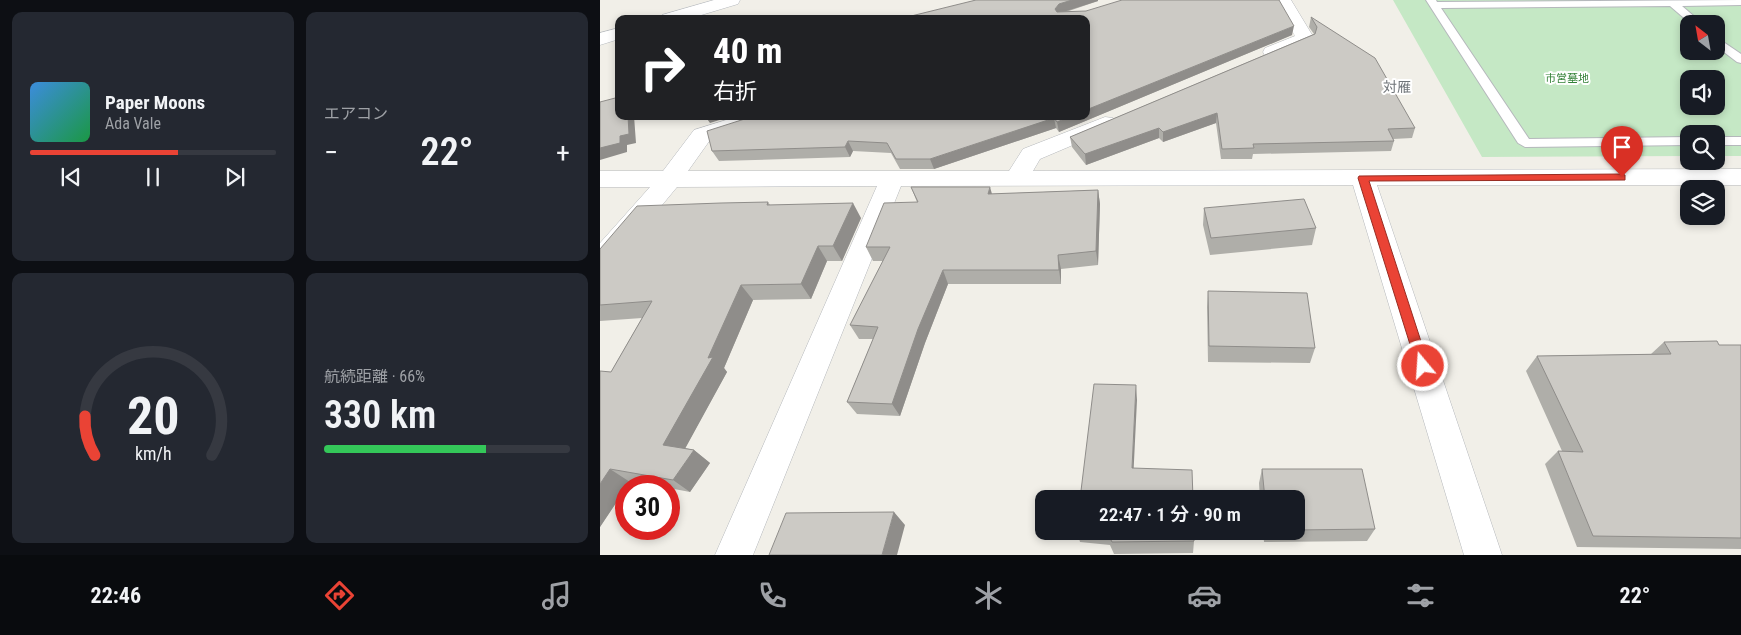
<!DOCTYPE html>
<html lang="ja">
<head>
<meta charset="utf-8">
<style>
  body { margin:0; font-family:"Roboto Condensed","Noto Sans JP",sans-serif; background:#242831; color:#f1f3f6; height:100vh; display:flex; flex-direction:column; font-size:19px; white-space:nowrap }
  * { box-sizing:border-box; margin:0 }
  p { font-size:16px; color:#9ea1a6 }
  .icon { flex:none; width:28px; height:28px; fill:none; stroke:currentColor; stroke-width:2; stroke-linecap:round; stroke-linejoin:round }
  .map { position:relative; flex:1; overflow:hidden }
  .drawer { display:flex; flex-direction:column; gap:12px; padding:12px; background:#0d0f14; width:600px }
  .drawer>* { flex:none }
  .banner { position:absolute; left:15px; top:15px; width:475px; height:105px; border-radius:10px; box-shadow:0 2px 8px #0003; background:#202124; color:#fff; overflow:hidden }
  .needle { width:32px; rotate:329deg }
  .fabs { position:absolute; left:1080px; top:15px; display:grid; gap:10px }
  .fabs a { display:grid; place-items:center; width:45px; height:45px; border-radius:10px; background:#171b24; box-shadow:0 2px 8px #0003; font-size:25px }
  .speed { position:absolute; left:15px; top:475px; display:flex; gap:10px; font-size:25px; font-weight:700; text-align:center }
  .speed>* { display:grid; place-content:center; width:65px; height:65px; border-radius:50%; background:#171b24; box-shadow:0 2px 8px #0003; line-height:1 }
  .speed .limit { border:8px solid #d22; background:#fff; color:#111 }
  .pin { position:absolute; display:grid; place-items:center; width:42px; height:42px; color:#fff; margin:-51px -21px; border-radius:50% 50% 50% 0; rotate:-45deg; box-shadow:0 0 5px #0007 }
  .pin .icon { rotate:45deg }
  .me { position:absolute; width:55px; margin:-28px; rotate:342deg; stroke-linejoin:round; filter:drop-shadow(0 0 4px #0008) }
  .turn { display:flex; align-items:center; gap:18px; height:105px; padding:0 15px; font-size:22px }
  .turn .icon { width:65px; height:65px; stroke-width:2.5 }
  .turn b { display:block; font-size:35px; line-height:42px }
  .big { font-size:38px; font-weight:600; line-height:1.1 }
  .drawer .tile { flex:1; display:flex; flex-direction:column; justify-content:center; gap:8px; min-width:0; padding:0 18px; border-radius:10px; background:#242831 }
  .drawer .dial { align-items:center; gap:0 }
  .dial svg { height:130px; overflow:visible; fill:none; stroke:#363941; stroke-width:7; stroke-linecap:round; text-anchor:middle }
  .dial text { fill:#f1f3f6; stroke:none }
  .song { display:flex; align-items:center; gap:15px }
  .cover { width:60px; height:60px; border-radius:8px; background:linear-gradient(135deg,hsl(210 70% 55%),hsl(140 70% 35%)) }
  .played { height:5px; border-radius:2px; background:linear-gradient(90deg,#ea4335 60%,#363941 60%) }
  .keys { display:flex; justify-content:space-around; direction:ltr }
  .heat { display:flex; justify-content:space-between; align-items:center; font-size:28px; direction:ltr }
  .charge { height:8px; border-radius:4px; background:linear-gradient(90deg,#34c759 66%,#363941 0) }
  .drawer .tiles { flex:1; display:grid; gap:12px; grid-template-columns:repeat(2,1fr) }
  .trip { position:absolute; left:435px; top:490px; width:270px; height:50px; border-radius:10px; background:#171b24; box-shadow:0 2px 8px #0003; font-weight:600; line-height:50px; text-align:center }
  .tab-bar { display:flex; height:80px; justify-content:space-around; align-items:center; background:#090b0e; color:#9ea1a6 }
  .tab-bar .icon { width:35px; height:35px }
  .tab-bar .current { color:#ea4335 }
  .tab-bar b { font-size:22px; color:#f1f3f6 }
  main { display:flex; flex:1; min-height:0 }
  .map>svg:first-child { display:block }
</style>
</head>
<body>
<main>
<section class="drawer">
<div class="tiles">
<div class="tile">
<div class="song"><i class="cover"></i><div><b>Paper Moons</b><p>Ada Vale</p></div></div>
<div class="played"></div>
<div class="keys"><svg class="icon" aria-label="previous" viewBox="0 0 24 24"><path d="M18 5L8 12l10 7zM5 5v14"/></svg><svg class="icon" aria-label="pause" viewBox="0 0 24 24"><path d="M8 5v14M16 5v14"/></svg><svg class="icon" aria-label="next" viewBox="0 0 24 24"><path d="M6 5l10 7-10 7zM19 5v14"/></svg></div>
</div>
<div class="tile"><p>エアコン</p>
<div class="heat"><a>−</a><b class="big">22°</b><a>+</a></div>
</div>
<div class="tile dial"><svg viewBox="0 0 100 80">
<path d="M14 69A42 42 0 1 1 86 69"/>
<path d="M14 69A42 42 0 0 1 8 45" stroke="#ea4335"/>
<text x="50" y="56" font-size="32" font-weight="700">20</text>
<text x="50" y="72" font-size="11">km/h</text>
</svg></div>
<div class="tile"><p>航続距離 · 66%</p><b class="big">330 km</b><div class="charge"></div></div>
</div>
</section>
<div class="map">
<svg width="1141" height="555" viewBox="0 0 1141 555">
  <rect width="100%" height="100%" fill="#f1efe8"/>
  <path fill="#c5e8c5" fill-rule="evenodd" d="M793 0H1141V156H1116V134H1089V156L882 157ZM1089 24H1116V51H1089ZM1089 79H1116V106H1089Z"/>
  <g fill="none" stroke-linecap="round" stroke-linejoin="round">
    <g stroke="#b5b8bc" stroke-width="2">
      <path id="lane" d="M826 0H836L837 2 1141 0V5L1082 6 1103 24H1091L1070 6 841 8 929 139 1089 137V145L925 147 918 143Z
        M1116 37 1141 54V63L1137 62 1116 46Z
        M1116 137H1141V145H1116Z"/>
    </g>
    <g stroke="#b5b8bc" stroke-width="1">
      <path id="street" d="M675 0H691L714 38 712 42 672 58 665 56 663 52 665 48 695 36Z
        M139 116H173L170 121 110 140 88 171H409L423 149 505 117 513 118 516 123 513 128 440 159 433 171 1141 169V185H777L902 555H864L753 185 301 186 153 555H115L277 186 77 187 10 268 0 271V243L50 187H0V171H63L94 130Z"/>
    </g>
    <g stroke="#b6babf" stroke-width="1">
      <path id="secondary" d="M114 0H140L138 4 88 19H59L62 15Z
        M19 28V39L0 45V33Z"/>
    </g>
    <use href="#lane" fill="#fff" fill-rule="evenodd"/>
    <use href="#street" fill="#fff" fill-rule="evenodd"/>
    <use href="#secondary" fill="#fff" fill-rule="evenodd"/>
  </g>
  <path fill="#afaea9" d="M376 0H498V1L466 12 692 35 459 132 456 128 334 169H300L291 153 253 151 250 157 119 161 112 151 154 116H486Z
    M711 17 815 128 812 138 793 139 794 141 791 151 653 154 652 159H621L616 123 563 142 559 138 486 165 472 147 470 137 714 34 709 27Z
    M311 187 392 194 498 190 500 204 498 265 461 269V284H348L325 343 300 416 257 414 247 402 273 339H259L250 325 283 261H273L266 247 317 202Z
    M168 202 170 205 261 218 242 261H227L211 299 153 300 124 368 127 372 85 448 94 450 110 463 90 492 69 488V486H57L30 482 0 527 11 372 42 318 0 321V249Z
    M604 208 716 228 712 245 610 255 603 225Z
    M608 291 715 348 710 363 608 362 607 307Z
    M1064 342 1119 345H1141V549L977 547 945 464 958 451H962L926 371 937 356 1051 354Z
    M662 469 775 529 767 541 664 542 663 531H696V499H660L659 483Z
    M477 531H594V541L593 553 514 554 510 545 480 542Z"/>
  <path fill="#8f8d8a" d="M472 0H498V1L460 13 456 18 455 9 459 4Z
    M694 26 692 35 459 132 457 122 472 116H486V110Z
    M617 113 616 123 563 142V132Z
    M28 116H34L36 143 27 145V152L0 160V148L20 136Z
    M105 116H132L110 123Z
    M454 118 456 128 334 169 330 159Z
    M559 128V138L486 165 485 154Z
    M248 141 253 151 250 157 245 147Z
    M390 187 394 201 388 194Z
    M498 190 500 204 498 265 496 251Z
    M253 203 261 218 242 261 233 246Z
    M218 246 227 261 211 299 201 284Z
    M458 255 461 269V284L459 270Z
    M343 270 348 284 325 343 300 416 292 404 318 329Z
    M141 285 153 300 124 368 127 372 80 458 63 445 108 358Z
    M536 385 537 400 533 482 532 468Z
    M94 450 110 463 90 492 73 480Z
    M10 469 30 482 0 527V484Z
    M294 512 305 525 297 555H282Z"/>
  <path fill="#cccac5" stroke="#8f8d8a" d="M376 0H472L459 4 455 9 457 12 486 11 522 0H679L694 26 486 110V19H299Z
    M711 17 775 58 815 128 788 129 794 141 653 144 654 148 622 149 617 113 563 132 559 128 485 154 470 137 715 34 717 27Z
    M19 97V116H28L29 134 20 136V143L0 148V102Z
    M154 116H472L457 122 454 118 330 159H296L287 143 248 141 245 147 112 151 107 131Z
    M311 187H390L388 194 498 190 496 251 458 255 459 270H343L318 329 292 404 247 402 278 327 250 325 290 247H266L284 203 318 202Z
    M704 199 716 228 611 238 604 208Z
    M168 202 167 205 253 203 233 246H218L201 284 141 285 108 358 113 357 63 445 94 450 73 480 10 469 0 484V371L11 372 52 301 0 305V249L37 206 121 203Z
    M608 291 707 293 715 348 609 346Z
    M1117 341 1119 345H1141V538L993 536 958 451 983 452 937 356 1071 354 1064 342Z
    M494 384 536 385 532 468 592 470 593 499H480Z
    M662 469H762L775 529 696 530V499H665Z
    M294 512 282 555H169L186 513Z
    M484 531H594V541L512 542 508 534Z"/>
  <path fill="#ea4335" stroke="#982c22" d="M1022 174 1025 175V180L769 181 829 366 827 370 823 372 818 370 758 178 759 176Z"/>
  <g text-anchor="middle" stroke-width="4" stroke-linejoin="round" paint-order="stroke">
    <g font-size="11" fill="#348238" stroke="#fff">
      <text x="967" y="82">市営墓地</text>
    </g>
    <g font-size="14" fill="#70757a" stroke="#fff">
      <text x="797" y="92">対雁</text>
    </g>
  </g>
</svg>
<div class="fabs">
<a><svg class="needle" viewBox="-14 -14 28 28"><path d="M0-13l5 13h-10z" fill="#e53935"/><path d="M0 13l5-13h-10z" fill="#9ea1a6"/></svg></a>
<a><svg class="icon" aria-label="sound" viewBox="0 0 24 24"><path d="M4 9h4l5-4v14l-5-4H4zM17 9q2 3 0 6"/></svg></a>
<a><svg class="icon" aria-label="search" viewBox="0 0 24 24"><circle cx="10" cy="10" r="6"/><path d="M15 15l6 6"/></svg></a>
<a><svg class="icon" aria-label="layers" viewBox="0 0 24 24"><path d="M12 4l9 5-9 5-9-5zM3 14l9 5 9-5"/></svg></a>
</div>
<div class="speed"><div class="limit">30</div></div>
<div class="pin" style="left:1022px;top:177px;background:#d93025"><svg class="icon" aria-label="arrive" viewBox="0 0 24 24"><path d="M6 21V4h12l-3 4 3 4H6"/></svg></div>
<svg class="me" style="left:823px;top:366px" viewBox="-20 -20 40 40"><circle r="17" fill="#ea4335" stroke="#fff" stroke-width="3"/><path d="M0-11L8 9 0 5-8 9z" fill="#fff"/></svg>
<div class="trip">22:47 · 1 分 · 90 m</div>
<div class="banner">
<div class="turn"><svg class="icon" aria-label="right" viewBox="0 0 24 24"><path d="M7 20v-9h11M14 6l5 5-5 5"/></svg><div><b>40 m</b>右折</div></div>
</div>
</div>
</main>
<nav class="tab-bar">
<b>22:46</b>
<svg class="icon current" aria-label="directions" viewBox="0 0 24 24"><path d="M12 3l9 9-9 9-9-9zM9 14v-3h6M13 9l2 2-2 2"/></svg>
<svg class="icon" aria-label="music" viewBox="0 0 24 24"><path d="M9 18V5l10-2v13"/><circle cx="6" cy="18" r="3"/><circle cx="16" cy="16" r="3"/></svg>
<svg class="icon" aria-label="phone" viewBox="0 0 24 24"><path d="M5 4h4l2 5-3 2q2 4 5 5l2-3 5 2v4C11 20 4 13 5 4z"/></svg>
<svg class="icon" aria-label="climate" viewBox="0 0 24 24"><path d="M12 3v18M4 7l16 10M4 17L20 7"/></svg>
<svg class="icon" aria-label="car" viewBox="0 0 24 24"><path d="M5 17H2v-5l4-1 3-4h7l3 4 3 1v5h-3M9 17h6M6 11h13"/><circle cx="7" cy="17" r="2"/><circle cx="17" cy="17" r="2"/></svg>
<svg class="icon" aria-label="filters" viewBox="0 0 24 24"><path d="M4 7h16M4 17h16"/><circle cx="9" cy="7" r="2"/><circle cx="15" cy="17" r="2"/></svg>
<b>22°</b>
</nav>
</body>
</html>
